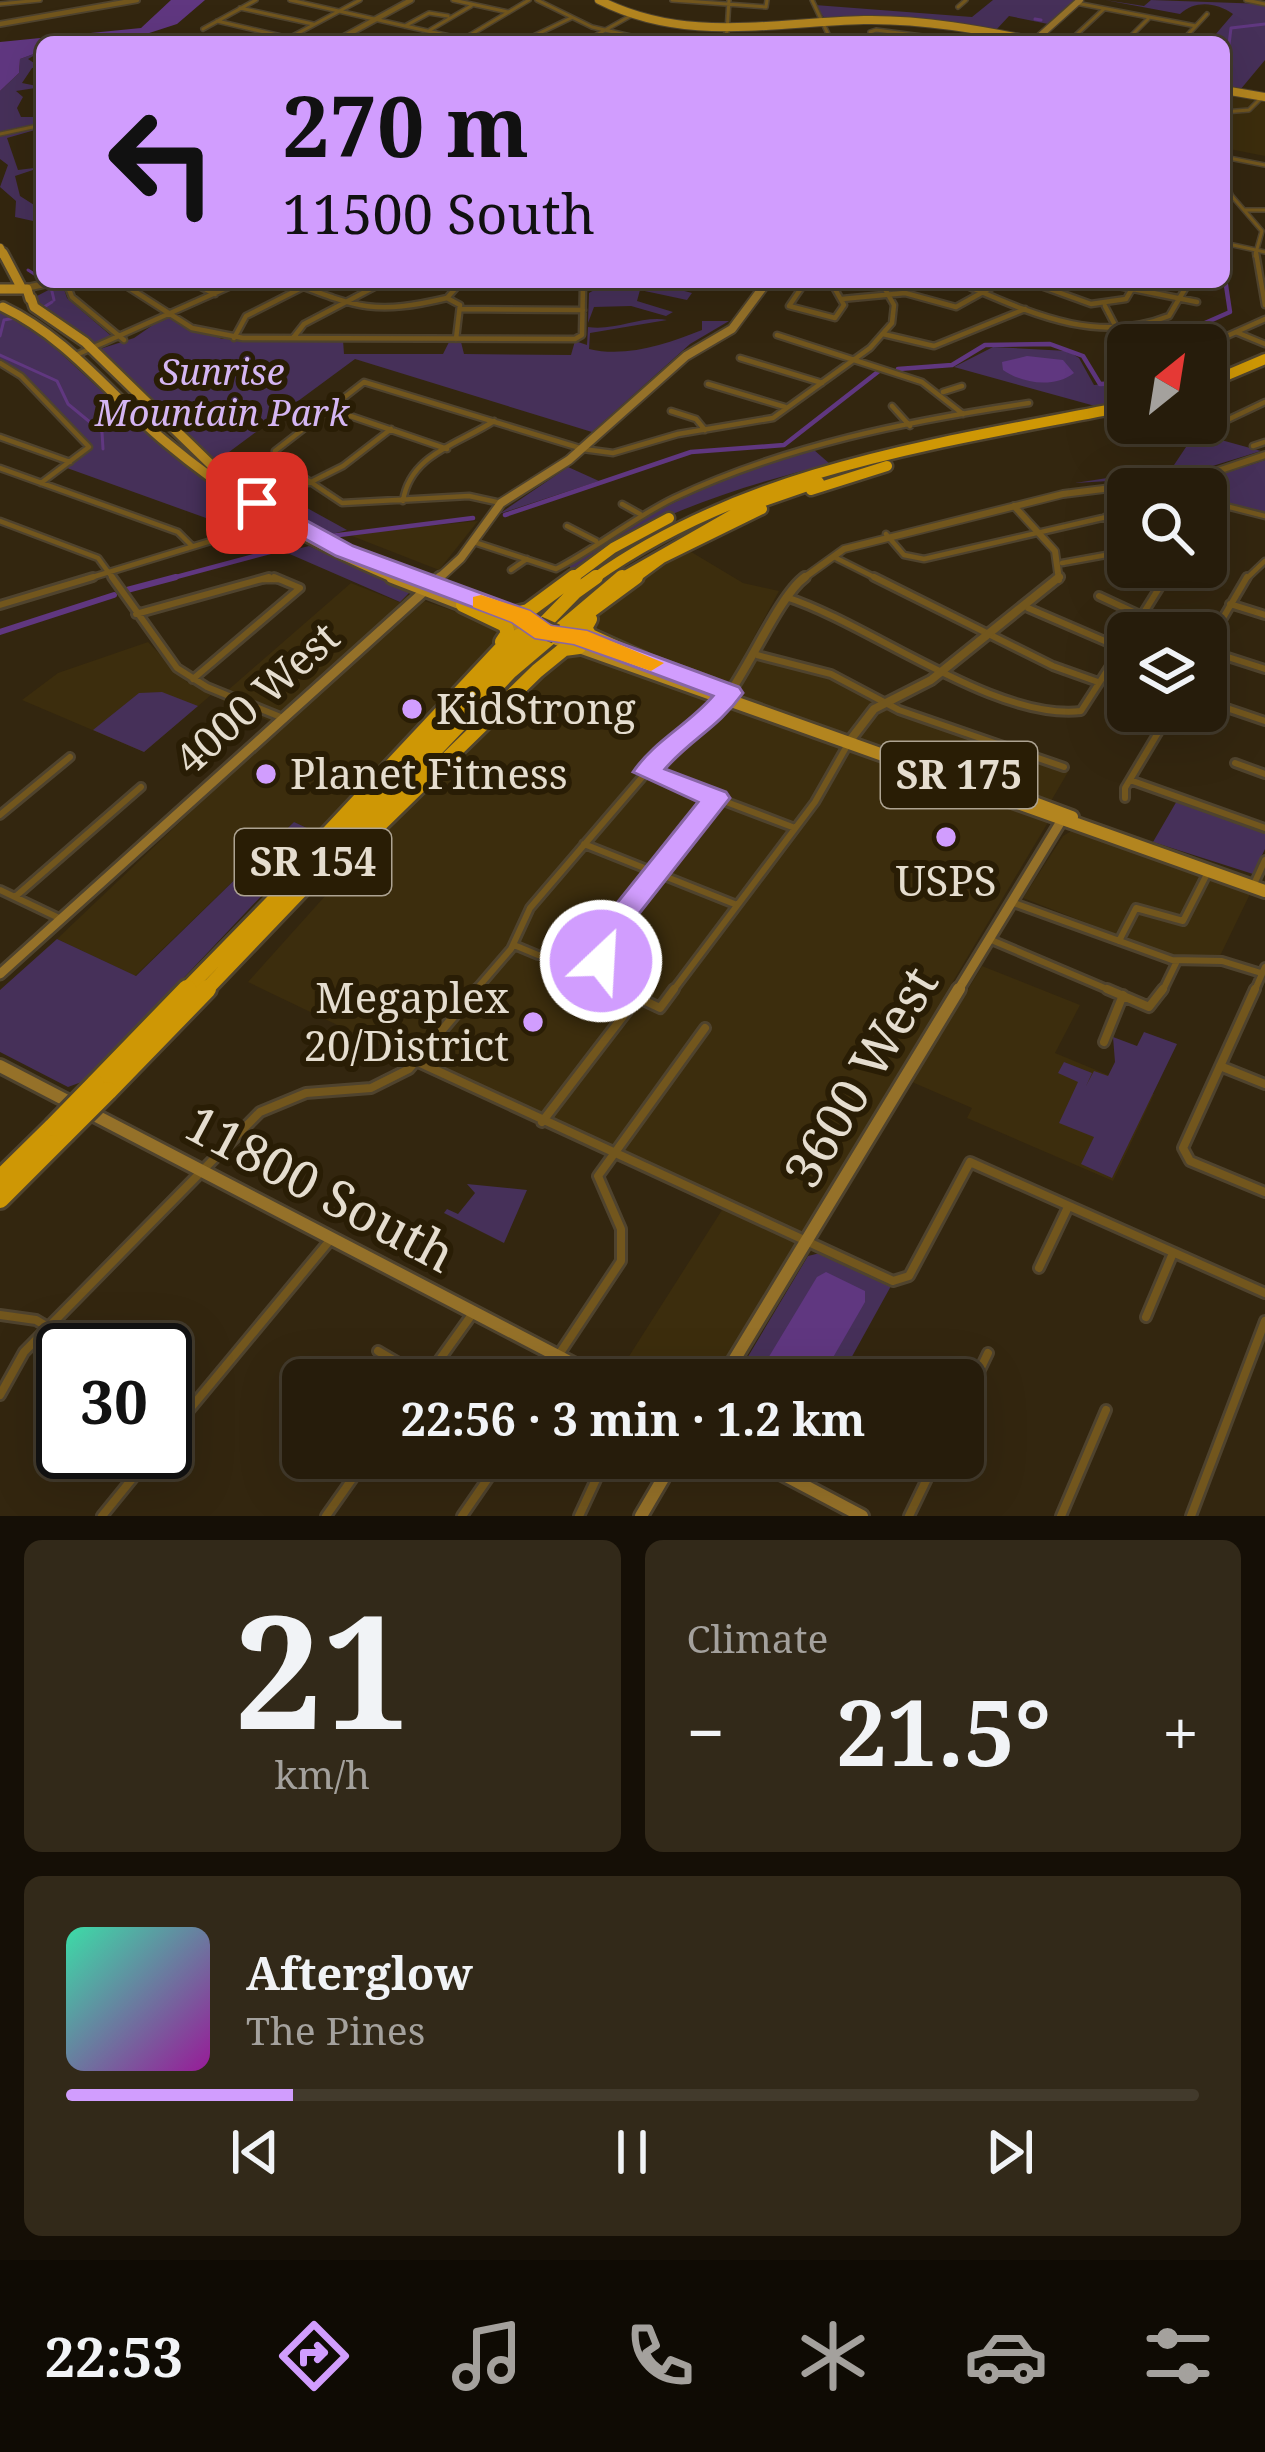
<!DOCTYPE html>
<html lang="en">
<head>
<meta charset="utf-8">
<style>
  body { margin:0; font-family:"Noto Serif",serif; background:#322919; color:#f1f3f6; height:100vh; display:flex; flex-direction:column; font-size:45px; white-space:nowrap }
  * { box-sizing:border-box; margin:0 }
  p { font-size:39px; color:#a4a19d }
  .icon { flex:none; width:66px; height:66px; fill:none; stroke:currentColor; stroke-width:2; stroke-linecap:round; stroke-linejoin:round }
  .map { position:relative; height:1516px; overflow:hidden }
  .details { display:flex; flex-direction:column; gap:24px; padding:24px; background:#150f06; flex:1 }
  .details>* { flex:none }
  .banner { position:absolute; left:36px; top:36px; width:1194px; height:252px; border-radius:18px; box-shadow:0 12px 48px #0002,0 0 0 3px #423a2c; background:#d19dfe; color:#111; overflow:hidden }
  .needle { width:78px; rotate:30deg }
  .buttons { position:absolute; left:1107px; top:324px; display:grid; gap:24px }
  .buttons a { display:grid; place-items:center; width:120px; height:120px; border-radius:18px; background:#261c0b; box-shadow:0 12px 48px #0002,0 0 0 3px #423a2c; font-size:60px }
  .speed { position:absolute; left:36px; top:1323px; display:flex; gap:24px; font-size:60px; font-weight:700; text-align:center }
  .speed>* { display:grid; place-content:center; width:156px; height:156px; border-radius:50%; background:#261c0b; box-shadow:0 12px 48px #0002,0 0 0 3px #423a2c; line-height:1 }
  .speed .limit { border:6px solid #111; border-radius:18px; background:#fff; color:#111 }
  .pin { position:absolute; display:grid; place-items:center; width:102px; height:102px; color:#fff; margin:-51px; border-radius:24px; box-shadow:0 6px 18px #0006 }
  .me { position:absolute; width:132px; margin:-66px; rotate:25deg; stroke-linejoin:round; filter:drop-shadow(0 0 9px #0008) }
  .turn { display:flex; align-items:center; gap:42px; height:252px; padding:0 48px; font-size:54px }
  .turn .icon { width:156px; height:156px; stroke-width:2.5 }
  .turn b { display:block; font-size:84px; line-height:102px }
  .big { font-size:90px; font-weight:700; line-height:1.1 }
  .details .tile { flex:1; display:flex; flex-direction:column; justify-content:center; gap:18px; min-width:0; padding:0 42px; border-radius:18px; background:#322919 }
  .details .dial { align-items:center; gap:0 }
  .dial b { font-size:156px; line-height:1 }
  .song { display:flex; align-items:center; gap:36px }
  .cover { width:144px; height:144px; border-radius:18px; background:linear-gradient(135deg,hsl(160 70% 55%),hsl(300 70% 35%)) }
  .played { height:12px; border-radius:6px; background:linear-gradient(90deg,#d19dfe 20%,#423a2c 20%) }
  .keys { display:flex; justify-content:space-around; direction:ltr }
  .heat { display:flex; justify-content:space-between; align-items:center; font-size:66px; direction:ltr }
  .details .tiles { flex:1; display:grid; gap:24px; grid-template-columns:1fr 1fr }
  .tile:last-child { grid-column:span 2 }
  .trip { position:absolute; left:282px; top:1359px; width:702px; height:120px; border-radius:18px; background:#261c0b; box-shadow:0 12px 48px #0002,0 0 0 3px #423a2c; font-weight:700; line-height:120px; text-align:center }
  .dock { display:flex; height:192px; justify-content:space-around; align-items:center; background:#0f0b04; color:#a4a19d }
  .dock .icon { width:84px; height:84px }
  .dock .on { color:#d19dfe }
  .dock b { font-size:54px; color:#f1f3f6 }
  .map>svg:first-child { display:block }
</style>
</head>
<body>
<div class="map">
<svg width="1265" height="1516" viewBox="0 0 1265 1516">
  <rect width="100%" height="100%" fill="#33260f"/>
  <path fill="#3c2d0d" d="M1224 90 1265 95V156L1224 148Z
    M478 521 439 570 352 536 368 532Z
    M688 550 743 583 779 591 744 656 815 671 868 692 892 711 1068 772 1051 801 1047 824 734 1348 710 1380H634L619 1372 722 1210 248 982 404 808 625 591Z
    M351 583 399 602 407 595 503 628 506 634 320 834 294 822 135 976 57 939 219 785 207 779 269 721 211 695 144 752 22 700 58 673 148 642 187 682 211 694 227 691Z
    M1073 830 1250 894 1219 958 1171 956 1023 898 1063 836Z
    M982 966 1080 1005 1055 1053 1154 1094 1113 1181 967 1118 972 1108 912 1082Z"/>
  <path fill="#463059" d="M993 0H1075L1048 24 1009 16 996 30 825 19 815 5 972 17Z
    M1105 0 1144 6 1151 0 1265 4V60L1240 90 1224 86V42H1209L1233 14C1216 2 1195 0 1180 14Z
    M42 51 28 59 40 67 32 68 22 83 42 87 16 91 23 97 17 108 21 117H37L42 128 7 138 18 170 42 167 15 176 20 196 42 210V223L15 217 16 201 0 187 8 165 0 159V91L19 73 20 59Z
    M608 282 654 283 692 293 687 300 640 290 637 301 673 312 666 316 631 306 594 307 588 323 589 293Z
    M62 283 67 298 116 340 95 344 39 307 37 296Z
    M0 309 40 334 147 433 250 512 231 527 67 468 92 445 25 377 0 360Z
    M166 316 222 339 343 340 344 354H443L449 342H461L464 354 571 355 575 341 587 345 588 327C616 331 643 315 667 320L590 333 589 349C626 358 667 344 702 330V321H729L690 344 592 432 355 359 229 452 278 492 347 530 325 536 240 485 100 349 134 338Z
    M993 347 1068 351 1079 358 1094 385 1128 382V398L1095 406 954 367Z
    M1185 430 1261 451 1177 477 1075 483 1172 468 1192 438Z
    M814 450 830 464C737 487 649 515 571 570L569 565C645 511 725 475 814 450Z
    M1265 460V515L1206 498V489L1191 484Z
    M568 467 599 481 499 514Z
    M309 546 411 591 400 602 285 552Z
    M162 692 198 706 144 752 93 730 139 693Z
    M1178 799 1265 831V849L1253 874 1153 842Z
    M294 822 320 834 87 1080 68 1087 0 1052V990L57 939 136 976Z
    M1144 1032 1177 1044 1112 1178 1081 1164 1094 1137 1059 1123 1078 1082 1058 1073 1064 1062 1092 1073 1086 1086 1094 1071 1108 1076 1115 1062 1113 1037 1137 1046Z
    M467 1184 527 1190 504 1243 444 1213 447 1209 458 1214 475 1193Z
    M820 1253 891 1286 839 1380H734L808 1256Z"/>
  <path fill="#603780" d="M171 0H205L177 24 140 36 191 42H42V51L20 59 19 73 0 91V42L141 28Z
    M1027 356 1063 360 1074 373C1055 388 1023 384 1003 370L1002 362Z
    M826 1272 865 1291V1302L820 1380H755L817 1277Z"/>
  <g fill="none" stroke-linecap="round" stroke-linejoin="round">
    <path stroke="#603780" stroke-width="3" d="M1035 19 1041 20
      M28 270 42 279
      M50 283 54 300
      M41 309 52 302
      M0 336 4 320 15 318
      M0 355 57 381 68 404 102 432 103 449"/>
    <path stroke="#603780" stroke-width="3" d="M1224 86 1231 28 1265 24
      M1224 224V239"/>
    <path stroke="#603780" stroke-width="4.5" d="M1155 345 1230 312 1224 272
      M898 369 952 365 985 345 1050 344 1083 356 1100 384 1120 383
      M505 515 691 452 784 445 879 371
      M331 536 473 518
      M165 580 296 545"/>
    <path stroke="#603780" stroke-width="6" d="M127 590 176 577
      M0 632 114 595"/>
    <g stroke="#4f432e" stroke-width="6">
      <path id="minor-far3" d="M290 0 476 42
        M453 0 508 12
        M537 0 592 27 656 42
        M672 0 766 7 767 0
        M812 0 829 36 840 42
        M1246 0 1265 4
        M1076 3 1196 26
        M0 4 40 0
        M958 7 966 0
        M240 8 313 24
        M217 21 307 42
        M405 26 429 13 448 16
        M203 29 256 0
        M430 30 471 6
        M289 38 360 0
        M465 38 529 0
        M521 42 571 18
        M584 42 632 15
        M720 42 727 32 729 0
        M871 42 870 32 876 30 968 42
        M1095 42 1076 35 1104 9
        M1125 42 1148 19
        M1181 42 1207 14
        M1224 112 1249 110 1263 96
        M0 134 42 125
        M1224 157 1265 165
        M1224 173 1231 195 1262 231 1255 256
        M1245 210H1265
        M1224 243 1265 252"/>
    </g>
    <g stroke="#4f432e" stroke-width="9">
      <path id="minor-far2" d="M1256 253 1265 305
        M66 282 72 297 124 340
        M120 282 192 328 243 338 575 339 582 335 583 285
        M191 282 215 294
        M291 282C358 308 375 315 447 298
        M831 282 844 305 835 318 789 306 802 287Z
        M958 282C1027 311 1094 346 1169 316L1189 282
        M1030 282 1091 304 1126 299 1136 282
        M1099 282 1197 302
        M584 285 602 282
        M447 298 460 305 456 339
        M447 298 461 282
        M842 299 905 293 956 307 1001 282
        M1105 306 1117 329
        M460 309 583 310
        M1236 332 1265 344
        M883 334 934 346 1025 309
        M777 335 922 382 963 414
        M1227 336 1265 319
        M234 338 246 316 313 282
        M293 338 304 324 384 282
        M76 355 240 282
        M740 358 822 383
        M1113 362 1118 331
        M0 363 21 376 89 447 41 483
        M708 384 785 407
        M943 392 962 386
        M892 406 910 426
        M327 408 447 449
        M671 411 696 419 705 430
        M1223 422 1265 402
        M0 437 70 462
        M1253 446 1265 442
        M0 468 178 532 192 546
        M309 483 343 466 391 429
        M403 501C410 454 459 444 494 421
        M1206 501 1265 516
        M501 503 469 496 342 503 282 463 275 451 364 382 583 449 613 453 678 434 773 418 870 348 892 323 894 305 881 282
        M622 504 640 514
        M1105 517 1128 540
        M0 521 98 558 114 580
        M567 526 596 541
        M886 534 904 555 924 559 1128 512
        M474 542 556 569C597 548 633 518 674 498 786 445 908 421 1029 403
        M834 557 880 580
        M1062 563 1128 551
        M1155 567 1159 580
        M511 570 527 559
        M83 580 211 541 262 510
        M258 580H281
        M1245 580 1265 561"/>
    </g>
    <g stroke="#4f432e" stroke-width="12">
      <path id="minor-far1" d="M112 577 177 668 207 687 283 718
        M874 577 1053 666 1098 682
        M1099 596 1142 616
        M786 597C870 624 995 721 1081 711L1128 638
        M1230 604 1265 615
        M0 605 93 577
        M1028 608 1121 648
        M136 614 269 577
        M1131 633 1161 585 1158 577
        M1206 647 1247 577
        M1206 650 1265 669
        M757 655 831 674 899 710 1064 767
        M193 679 300 588 274 577
        M1206 701 1265 721
        M1235 763 1265 774
        M647 772 795 828
        M964 777 988 741
        M1130 780 1265 828
        M1125 798V788L1171 711
        M0 815 70 757
        M584 844 737 905
        M1254 884 1265 860
        M0 890 61 919
        M15 897 141 787
        M1011 902 1172 960 1222 961 1261 973
        M989 939 1114 992
        M1119 941 1136 908 1183 921 1207 874
        M583 951a10 10 0 1 1 20 0a10 10 0 1 1-20 0Z
        M599 944 716 798
        M514 945 538 955 586 957
        M590 959 613 986 626 992
        M474 992 511 949 530 908 668 747 701 727 724 701
        M672 992 815 802 848 744
        M1162 992 1177 961
        M1254 992 1265 967"/>
    </g>
    <g stroke="#4f432e" stroke-width="14">
      <path id="minor" d="M620 989 660 1008 674 989
        M1107 989 1149 1007 1163 989
        M1255 989 1183 1148 1190 1161 1265 1192
        M1104 1042 1123 995
        M416 1061 893 1281 909 1276 970 1162 1265 1293
        M1220 1066 1265 1084
        M542 1122 637 998
        M1039 1268 1068 1207
        M0 1315 36 1320 87 1350
        M1146 1317 1173 1253
        M378 1351 426 1379
        M560 1353 621 1261V1229L598 1176 705 1028
        M425 1380 473 1313
        M555 1380 566 1363
        M0 1395 24 1352 260 1112 306 1093 371 1088 409 1069 477 989
        M165 1395 189 1410
        M963 1405 988 1353
        M165 1439 331 1239
        M330 1458 356 1473
        M102 1516 154 1452
        M326 1516 367 1458
        M462 1516 502 1458
        M579 1516 606 1458
        M909 1516 937 1458
        M1061 1516 1106 1410
        M1191 1516 1265 1321"/>
    </g>
    <g stroke="#4f432e" stroke-width="8">
      <path id="tertiary-far2" d="M0 24 137 0
        M334 42 411 0"/>
    </g>
    <g stroke="#4f432e" stroke-width="10">
      <path id="tertiary-far1" d="M26 288 54 282
        M1014 506 1055 551 1059 580
        M801 580 844 549 1063 494 1200 477 1265 455"/>
    </g>
    <g stroke="#4f432e" stroke-width="14">
      <path id="tertiary" d="M726 698C750 666 780 595 805 577
        M848 743 874 709 931 680 1059 577"/>
    </g>
    <g stroke="#4f432e" stroke-width="9">
      <path id="secondary-far3" d="M1033 42 1080 0"/>
    </g>
    <g stroke="#4f432e" stroke-width="12">
      <path id="secondary-far2" d="M437 580 461 558 501 503 569 460 686 356 732 329 767 282"/>
    </g>
    <g stroke="#4f432e" stroke-width="15">
      <path id="secondary-far1" d="M0 974 440 577
        M957 992 1063 818"/>
    </g>
    <g stroke="#4f432e" stroke-width="18">
      <path id="secondary" d="M0 1066 604 1380
        M722 1380 959 989
        M752 1458 862 1516
        M641 1516 675 1458"/>
    </g>
    <g stroke="#4f432e" stroke-width="10">
      <path id="primary-far2" d="M599 0C686 44 771 22 864 20 923 19 982 30 1040 42
        M1224 90 1265 97
        M0 248 4 256"/>
    </g>
    <g stroke="#4f432e" stroke-width="14">
      <path id="primary-far1" d="M3 253 21 287
        M0 289H27L30 299
        M31 298 34 307 85 342 234 487
        M3 307C70 339 111 397 167 443 236 501 316 546 399 580"/>
    </g>
    <g stroke="#4f432e" stroke-width="18">
      <path id="primary" d="M392 577 472 608
        M418 580 536 622
        M497 617 529 629
        M564 632 599 644
        M557 639 1265 891
        M635 657 712 685
        M973 780 1072 817"/>
    </g>
    <g stroke="#4f432e" stroke-width="15">
      <path id="motorway-far2" d="M1206 384 1265 359
        M811 490 887 466
        M570 580 613 548 669 518
        M592 580C750 467 942 443 1128 406
        M618 580 744 508 819 482
        M632 580 662 558 762 509"/>
    </g>
    <g stroke="#4f432e" stroke-width="20">
      <path id="motorway-far1" d="M463 605 505 625 508 633 502 642
        M514 614 528 611 574 577
        M590 619 585 628 590 636 643 660
        M568 627 636 577
        M314 848 508 641 523 634
        M350 854 537 671 564 649 579 647
        M184 992 575 592 596 577
        M204 992 510 672 622 577"/>
    </g>
    <g stroke="#4f432e" stroke-width="24">
      <path id="motorway" d="M95 1084 187 989
        M108 1091 207 989
        M0 1179 53 1127
        M0 1199 65 1134"/>
    </g>
    <use href="#minor-far3" stroke="#72561d" stroke-width="3"/>
    <use href="#minor-far2" stroke="#72561d" stroke-width="4.5"/>
    <use href="#minor-far1" stroke="#72561d" stroke-width="6"/>
    <use href="#minor" stroke="#72561d" stroke-width="8"/>
    <use href="#tertiary-far2" stroke="#72561d" stroke-width="4.5"/>
    <use href="#tertiary-far1" stroke="#72561d" stroke-width="6"/>
    <use href="#tertiary" stroke="#72561d" stroke-width="8"/>
    <use href="#secondary-far3" stroke="#957129" stroke-width="6"/>
    <use href="#secondary-far2" stroke="#957129" stroke-width="8"/>
    <use href="#secondary-far1" stroke="#957129" stroke-width="9"/>
    <use href="#secondary" stroke="#957129" stroke-width="12"/>
    <use href="#primary-far2" stroke="#b3851f" stroke-width="8"/>
    <use href="#primary-far1" stroke="#b3851f" stroke-width="9"/>
    <use href="#primary" stroke="#b3851f" stroke-width="12"/>
    <use href="#motorway-far2" stroke="#ce9705" stroke-width="10"/>
    <use href="#motorway-far1" stroke="#ce9705" stroke-width="14"/>
    <use href="#motorway" stroke="#ce9705" stroke-width="18"/>
    <g stroke="#4f432e" stroke-width="20" stroke-linecap="butt">
      <path id="motorway-bridge-far1" d="M538 626 556 634"/>
    </g>
    <g stroke="#4f432e" stroke-width="24" stroke-linecap="butt">
      <path id="motorway-bridge" d="M53 1127 95 1084
        M65 1134 108 1091"/>
    </g>
    <use href="#motorway-bridge-far1" stroke="#ce9705" stroke-width="14"/>
    <use href="#motorway-bridge" stroke="#ce9705" stroke-width="18"/>
  </g>
  <path fill="#d19dfe" stroke="#8866a5" stroke-width="3" d="M249 498H265L353 546 530 611 551 626 587 631 739 687 743 693C718 728 691 739 665 769L726 792 730 798 616 943 620 950 612 969H590L584 944 698 802 633 772C655 740 688 725 713 696L574 644 535 638 512 622 336 556 249 508Z"/>
  <path fill="#f59e0b" d="M481 595 530 611 551 626 587 631 664 663 651 671 574 644 535 638 512 622 473 607V597Z"/>
  <g fill="#d19dfe" stroke="#291d05" stroke-width="4.5">
    <circle cx="412" cy="709" r="12"/>
    <circle cx="266" cy="774" r="12"/>
    <circle cx="946" cy="837" r="12"/>
    <circle cx="533" cy="1022" r="12"/>
  </g>
  <g text-anchor="middle" stroke-width="12" stroke-linejoin="round" paint-order="stroke">
    <g font-size="36" font-style="italic" fill="#d5b6f3" stroke="#291d05">
      <text x="222" y="385">Sunrise<tspan x="222" dy="41">Mountain Park</tspan></text>
    </g>
    <g fill="#291d05" stroke="#ada392" stroke-width="3">
      <rect x="881" y="742" width="156" height="66" rx="9"/>
      <rect x="235" y="829" width="156" height="66" rx="9"/>
    </g>
    <g font-size="39" font-weight="bold" fill="#e5ddcf">
      <text x="959" y="789">SR 175</text>
      <text x="313" y="876">SR 154</text>
    </g>
    <g font-size="42" fill="#e5ddcf" stroke="#291d05">
      <text transform="translate(257 698) rotate(-42)" y="15">4000 West</text>
    </g>
    <g font-size="42" fill="#e5ddcf" stroke="#291d05" text-anchor="start">
      <text x="436" y="724">KidStrong</text>
      <text x="290" y="789">Planet Fitness</text>
      <text x="946" y="896" text-anchor="middle">USPS</text>
      <text x="509" y="1013" text-anchor="end">Megaplex<tspan x="509" dy="48">20/District</tspan></text>
    </g>
    <g font-size="51" fill="#e5ddcf" stroke="#291d05">
      <text transform="translate(861 1077) rotate(-59)" y="18">3600 West</text>
      <text transform="translate(320 1189) rotate(28)" y="18">11800 South</text>
    </g>
  </g>
</svg>
<div class="buttons">
<a><svg class="needle" viewBox="-14 -14 28 28"><path d="M0-13l5 13h-10z" fill="#e53935"/><path d="M0 13l5-13h-10z" fill="#a4a19d"/></svg></a>
<a><svg class="icon" aria-label="search" viewBox="0 0 24 24"><circle cx="10" cy="10" r="6"/><path d="M15 15l6 6"/></svg></a>
<a><svg class="icon" aria-label="layers" viewBox="0 0 24 24"><path d="M12 4l9 5-9 5-9-5zM3 14l9 5 9-5"/></svg></a>
</div>
<div class="speed"><div class="limit">30</div></div>
<div class="pin" style="left:257px;top:503px;background:#d93025"><svg class="icon" aria-label="arrive" viewBox="0 0 24 24"><path d="M6 21V4h12l-3 4 3 4H6"/></svg></div>
<svg class="me" style="left:601px;top:961px" viewBox="-20 -20 40 40"><circle r="17" fill="#d19dfe" stroke="#fff" stroke-width="3"/><path d="M0-11L8 9 0 5-8 9z" fill="#fff"/></svg>
<div class="trip">22:56 · 3 min · 1.2 km</div>
<div class="banner">
<div class="turn"><svg class="icon" aria-label="left" viewBox="0 0 24 24"><path d="M17 20v-9H6M10 6l-5 5 5 5"/></svg><div><b>270 m</b>11500 South</div></div>
</div>
</div>
<section class="details">
<div class="tiles">
<div class="tile dial"><b>21</b><p>km/h</p></div>
<div class="tile"><p>Climate</p>
<div class="heat"><a>−</a><b class="big">21.5°</b><a>+</a></div>
</div>
<div class="tile">
<div class="song"><i class="cover"></i><div><b>Afterglow</b><p>The Pines</p></div></div>
<div class="played"></div>
<div class="keys"><svg class="icon" aria-label="previous" viewBox="0 0 24 24"><path d="M18 5L8 12l10 7zM5 5v14"/></svg><svg class="icon" aria-label="pause" viewBox="0 0 24 24"><path d="M8 5v14M16 5v14"/></svg><svg class="icon" aria-label="next" viewBox="0 0 24 24"><path d="M6 5l10 7-10 7zM19 5v14"/></svg></div>
</div>
</div>
</section>
<nav class="dock">
<b>22:53</b>
<svg class="icon on" aria-label="directions" viewBox="0 0 24 24"><path d="M12 3l9 9-9 9-9-9zM9 14v-3h6M13 9l2 2-2 2"/></svg>
<svg class="icon" aria-label="music" viewBox="0 0 24 24"><path d="M9 18V5l10-2v13"/><circle cx="6" cy="18" r="3"/><circle cx="16" cy="16" r="3"/></svg>
<svg class="icon" aria-label="phone" viewBox="0 0 24 24"><path d="M5 4h4l2 5-3 2q2 4 5 5l2-3 5 2v4C11 20 4 13 5 4z"/></svg>
<svg class="icon" aria-label="climate" viewBox="0 0 24 24"><path d="M12 3v18M4 7l16 10M4 17L20 7"/></svg>
<svg class="icon" aria-label="car" viewBox="0 0 24 24"><path d="M5 17H2v-5l4-1 3-4h7l3 4 3 1v5h-3M9 17h6M6 11h13"/><circle cx="7" cy="17" r="2"/><circle cx="17" cy="17" r="2"/></svg>
<svg class="icon" aria-label="filters" viewBox="0 0 24 24"><path d="M4 7h16M4 17h16"/><circle cx="9" cy="7" r="2"/><circle cx="15" cy="17" r="2"/></svg>
</nav>
</body>
</html>
